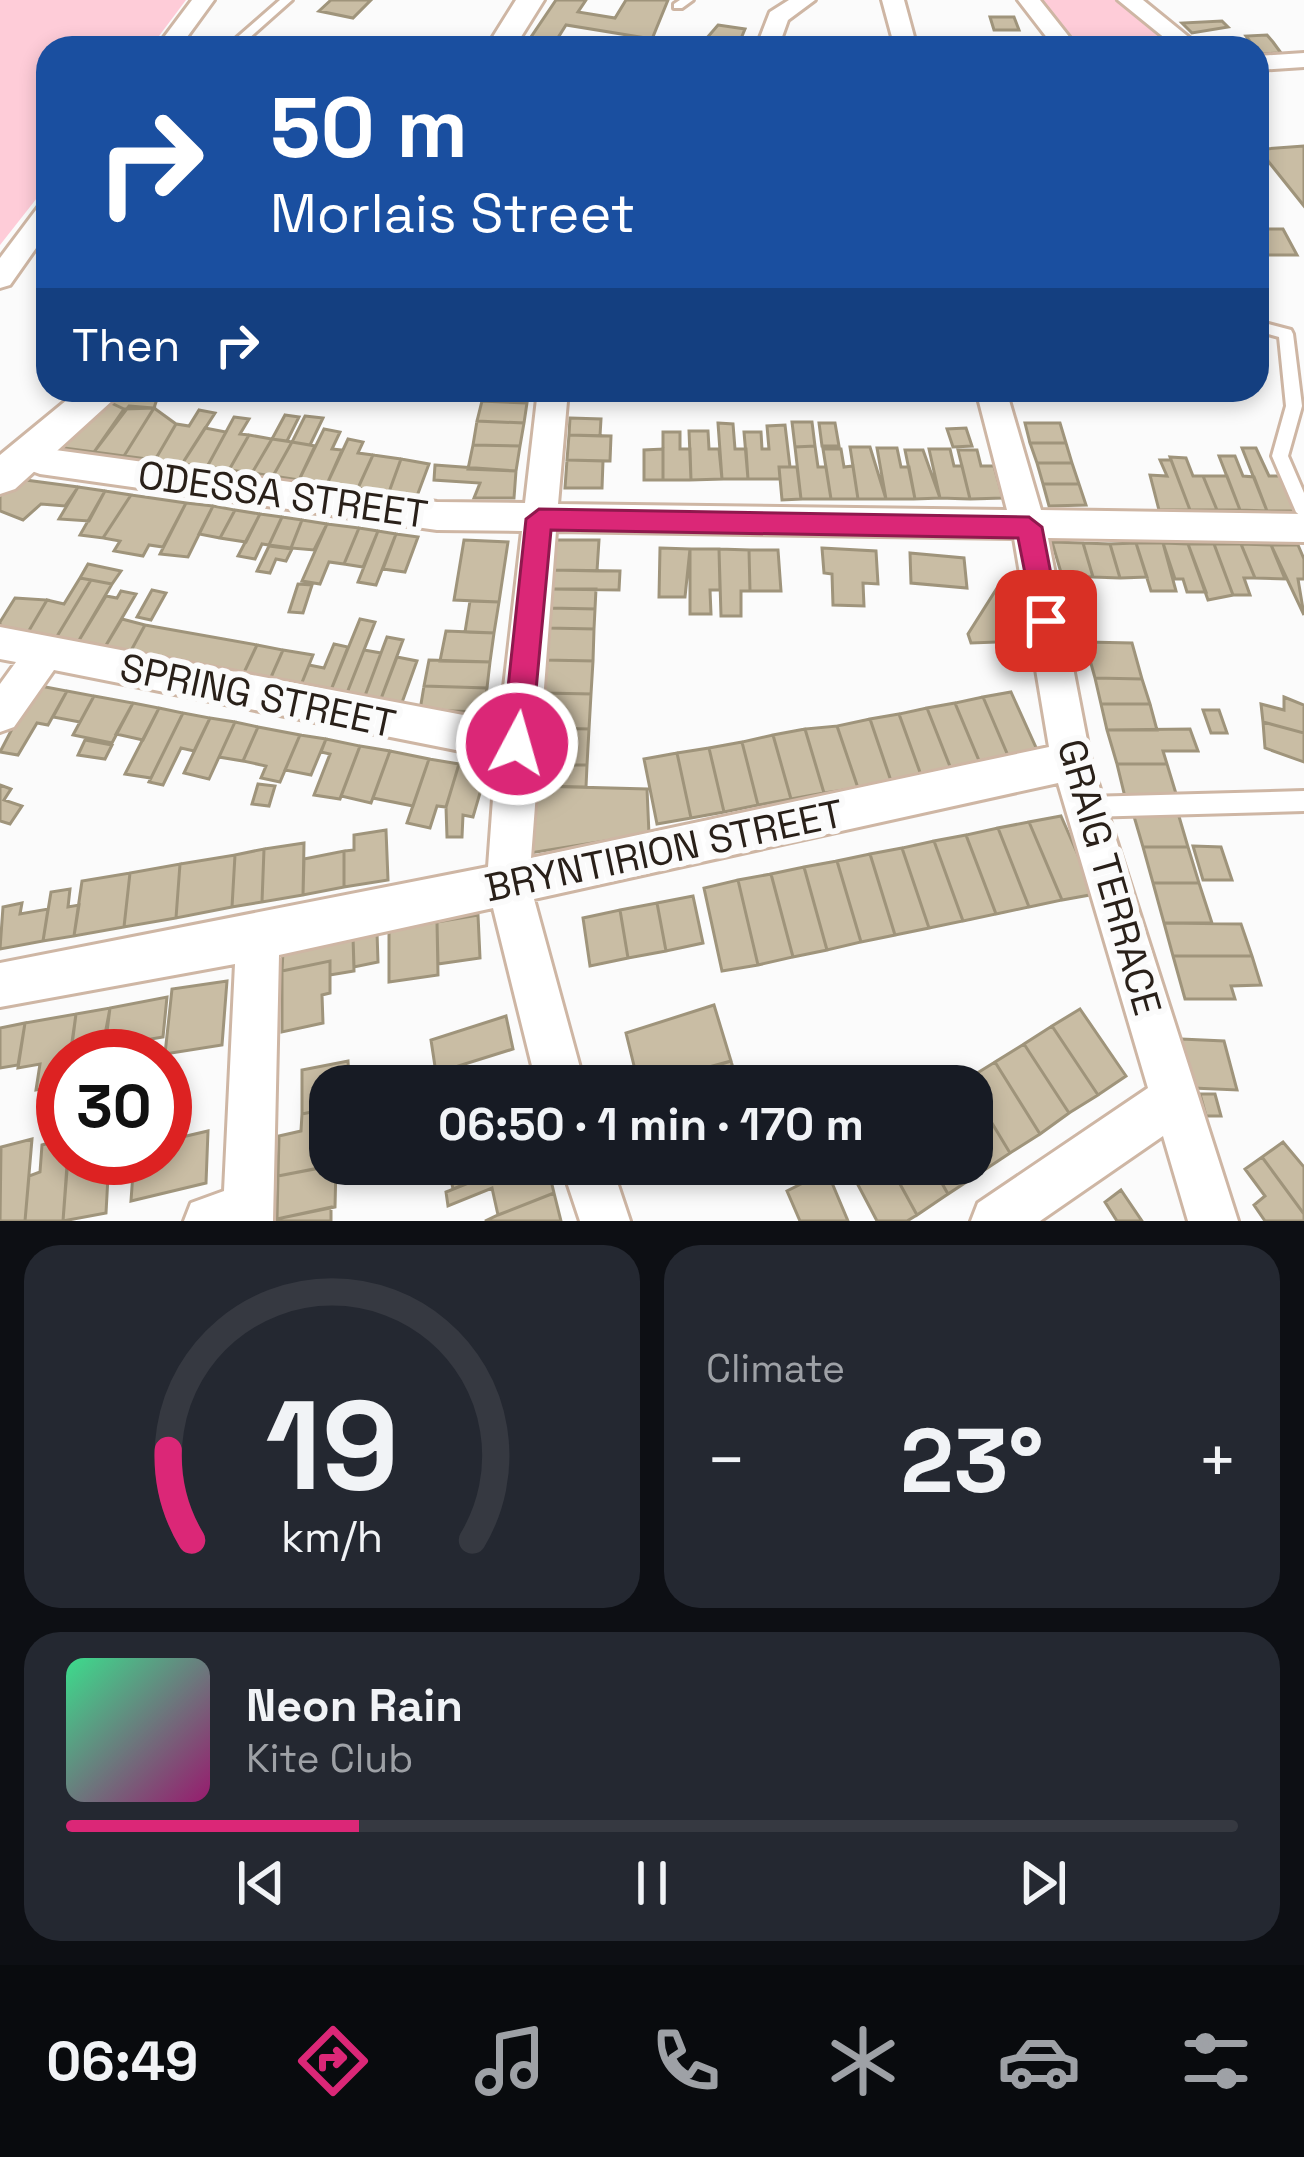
<!DOCTYPE html>
<html lang="en">
<head>
<meta charset="utf-8">
<style>
  body { margin:0; font-family:"Space Grotesk",sans-serif; background:#242831; color:#f1f3f6; height:100vh; display:flex; flex-direction:column; font-size:45px; white-space:nowrap }
  * { box-sizing:border-box; margin:0 }
  p { font-size:39px; color:#9ea1a6 }
  .icon { flex:none; width:66px; height:66px; fill:none; stroke:currentColor; stroke-width:2; stroke-linecap:round; stroke-linejoin:round }
  .map { position:relative; height:1221px; overflow:hidden }
  .drawer { display:flex; flex-direction:column; gap:24px; padding:24px; background:#0d0f14; flex:1 }
  .drawer>* { flex:none }
  .hud { position:absolute; left:36px; top:36px; width:1233px; height:366px; border-radius:36px; box-shadow:0 6px 18px #0003; background:#1a4fa0; color:#fff; overflow:hidden }
  .speed { position:absolute; left:36px; top:1029px; display:flex; gap:24px; font-size:60px; font-weight:700; text-align:center }
  .speed>* { display:grid; place-content:center; width:156px; height:156px; border-radius:50%; background:#171b24; box-shadow:0 6px 18px #0003; line-height:1 }
  .speed .limit { border:18px solid #d22; background:#fff; color:#111 }
  .pin { position:absolute; display:grid; place-items:center; width:102px; height:102px; color:#fff; margin:-51px; border-radius:24px; box-shadow:0 6px 18px #0006 }
  .me { position:absolute; width:132px; margin:-66px; rotate:6deg; stroke-linejoin:round; filter:drop-shadow(0 0 9px #0008) }
  .turn { display:flex; align-items:center; gap:42px; height:252px; padding:0 36px; font-size:54px }
  .turn .icon { width:156px; height:156px; stroke-width:2.5 }
  .turn b { display:block; font-size:84px; line-height:102px }
  .then { display:flex; align-items:center; height:114px; padding:0 36px; background:#0003; gap:24px; font-size:45px }
  .big { font-size:90px; font-weight:800; line-height:1.1 }
  .drawer .tile { flex:1; display:flex; flex-direction:column; justify-content:center; gap:18px; min-width:0; padding:0 42px; border-radius:36px; background:#242831 }
  .drawer .dial { align-items:center; gap:0 }
  .dial svg { height:312px; overflow:visible; fill:none; stroke:#363941; stroke-width:7; stroke-linecap:round; text-anchor:middle }
  .dial text { fill:#f1f3f6; stroke:none }
  .song { display:flex; align-items:center; gap:36px }
  .cover { width:144px; height:144px; border-radius:18px; background:linear-gradient(135deg,hsl(150 70% 55%),hsl(320 70% 35%)) }
  .played { height:12px; border-radius:6px; background:linear-gradient(90deg,#db2777 25%,#363941 25%) }
  .keys { display:flex; justify-content:space-around; direction:ltr }
  .heat { display:flex; justify-content:space-between; align-items:center; font-size:66px; direction:ltr }
  .drawer .tiles { flex:1; display:grid; gap:24px; grid-template-columns:1fr 1fr }
  .tile:last-child { grid-column:span 2 }
  .trip { position:absolute; left:309px; top:1065px; width:684px; height:120px; border-radius:36px; background:#171b24; box-shadow:0 6px 18px #0003; font-weight:800; line-height:120px; text-align:center }
  .dock { display:flex; height:192px; justify-content:space-around; align-items:center; background:#090b0e; color:#9ea1a6 }
  .dock .icon { width:84px; height:84px }
  .dock .selected { color:#db2777 }
  .dock b { font-size:54px; color:#f1f3f6 }
  .map>svg:first-child { display:block }
</style>
</head>
<body>
<div class="map">
<svg width="1304" height="1221" viewBox="0 0 1304 1221">
  <rect width="100%" height="100%" fill="#fbfbfb"/>
  <path fill="#feccd8" d="M0 0H186L150 48H48V184L0 245Z
    M1037 0H1117L1179 48H1076Z"/>
  <path fill="#c9bda4" stroke="#9f947b" stroke-width="3" d="M331 0H371L353 18 319 11Z
    M556 0H586L578 12 615 18 626 0H668L652 39 566 25 554 44 529 40Z
    M990 17H1014L1019 30H994Z
    M1222 21 1228 27 1192 33 1182 23Z
    M718 25 745 29 737 48 700 46Z
    M1267 35 1273 42 1281 53 1259 54 1246 36Z
    M1304 146V206L1268 161 1265 149Z
    M1257 229H1283L1297 255H1260Z
    M120 390H160L154 408 124 409 107 401Z
    M484 390H529L527 403 482 401Z
    M107 401 124 409 94 452 64 448 63 441Z
    M482 401 527 403 524 423 477 421Z
    M129 406 154 408 124 456 94 452Z
    M154 408 176 424 155 460 124 456Z
    M199 410 215 413 182 464 155 460 176 424 189 426Z
    M285 415 299 417 287 441 272 439Z
    M305 416 323 418 310 445 292 442Z
    M234 417 249 419 240 434 249 435 229 470 207 467Z
    M570 418 601 419 600 436 569 435Z
    M477 421 524 423 520 446 473 445Z
    M792 422H812L815 446 795 447Z
    M718 423 733 424 735 449H746L748 479H722Z
    M819 423H835L839 446H822Z
    M1025 423H1060L1066 443H1030Z
    M785 425 790 467H779L780 479H748L744 432H761L762 449H769L767 426Z
    M205 428 226 432 207 467 182 464Z
    M966 428 972 446 953 447 947 429Z
    M324 429 340 432 332 449 342 450 327 484 299 480Z
    M689 431H708L709 449H719L722 479 691 480Z
    M663 432H680V449H690L691 480H663Z
    M249 435 272 439 252 473 229 470Z
    M569 435 611 436 610 461 567 460Z
    M272 439 292 442 273 476 252 473Z
    M348 439 363 442 358 453 373 455 358 488 327 484Z
    M292 442 315 446 299 480 273 476Z
    M1030 443H1066L1072 463H1037Z
    M473 445 520 446 516 471 468 469Z
    M815 446 818 467H826L831 499H801L795 447Z
    M850 447H870L886 499H858Z
    M877 448H897L901 467H909L915 499H886Z
    M1242 448H1256L1269 476H1280L1296 511H1267Z
    M663 449V480H644V450Z
    M823 449H841L844 467 853 466 858 499H831Z
    M929 449H950L954 466H962L970 499 940 498Z
    M905 450H923L940 498 915 499Z
    M958 450H977L981 466H994L1003 498 970 499Z
    M373 455 401 459 389 492 358 488Z
    M1219 456H1235L1243 476 1254 477 1267 511 1240 510Z
    M1170 457 1186 458 1193 476H1203L1217 510H1190Z
    M401 459 429 464 417 496 389 492Z
    M567 460 603 461 602 488H565Z
    M1160 460H1171L1190 510H1159L1150 475 1167 476Z
    M1037 463H1072L1079 484H1043Z
    M435 465 516 471 514 498H474L480 483 434 480Z
    M779 467H797L801 499 782 500Z
    M1203 476H1227L1240 510H1217Z
    M18 479 78 487 65 506 41 504 23 520 0 511V493Z
    M1043 484H1079L1086 505 1049 506Z
    M78 487 105 491 89 521 59 519Z
    M105 491 131 495 103 538 80 535Z
    M131 495 186 503 163 547 149 545 143 556 114 551 120 541 103 538Z
    M186 503 213 506 188 557 160 554Z
    M213 506 235 510 220 538 199 534Z
    M235 510 260 514 246 542 220 538Z
    M260 514 282 517 269 545 262 544 255 559 238 556Z
    M282 517 302 520 291 548 269 545Z
    M302 520 327 524 314 550 291 548Z
    M327 524 359 528 344 564 329 562 320 584 302 581Z
    M359 528 378 531 363 567 344 564Z
    M378 531 396 534 376 585 358 582Z
    M396 534 418 537 405 572 383 569Z
    M464 540 508 542 499 602 454 600Z
    M555 540H599L597 571 553 570Z
    M1052 542 1083 543 1093 577 1062 576Z
    M1083 543 1110 544 1120 578 1093 577Z
    M1136 543H1163L1176 591H1151Z
    M1136 543 1147 577 1120 578 1110 544Z
    M1163 543 1188 544 1206 592H1187L1183 579H1175Z
    M1188 544H1214L1233 595 1208 600Z
    M1214 544H1241L1255 578H1244L1250 595H1233Z
    M1241 544 1271 545 1285 579 1255 578Z
    M1271 545H1298L1304 559V579H1298L1304 615Z
    M269 546 292 549 286 561 276 559 270 573 257 571Z
    M660 548 690 549 685 597H659Z
    M822 548 876 551 878 584 863 583 864 606 833 605 832 574 824 573Z
    M690 549H719L720 590H710L711 614H690Z
    M719 549 749 550 750 591H741V616H721Z
    M749 550H778L781 591H750Z
    M910 553 964 558 967 588 911 583Z
    M88 564 121 571 112 584 80 578Z
    M553 570 620 571 619 590 551 589Z
    M80 578 91 580 53 643 24 639 47 600 64 604Z
    M91 580 112 584 75 647 53 643Z
    M1018 583 1028 641 971 643 968 634 999 585Z
    M298 584 312 585 303 613 289 612Z
    M551 589H596L595 609 550 608Z
    M152 590 166 593 151 620 137 617Z
    M121 591 136 594 102 652 75 647 106 596 117 598Z
    M15 598 47 600 24 639 0 636V622Z
    M470 601 499 602 494 633 465 632Z
    M550 608 595 609 594 629 548 628Z
    M122 619 145 625 127 658 102 652Z
    M360 619 375 622 345 698 329 695Z
    M145 625 257 645 241 679 127 658Z
    M548 628 594 629 593 661 545 660Z
    M446 631 494 633 490 662 440 661Z
    M387 637 403 640 379 704 363 701Z
    M1085 642 1132 643 1142 679 1095 678Z
    M334 644 348 647 329 695 299 690 309 665 324 668Z
    M257 645 283 650 268 684 241 679Z
    M283 650 313 655 299 690 268 684Z
    M364 650 381 653 363 701 345 698Z
    M397 657 417 661 400 708 379 704Z
    M429 660 490 662 487 688 424 686Z
    M545 660 593 661 591 694 543 693Z
    M1095 678 1142 679 1150 704H1101Z
    M35 685 67 691 48 725 37 723 18 755 0 752Z
    M424 686 487 688 483 712 420 710Z
    M67 691 94 696 80 722 53 717Z
    M1011 692 1038 752 1009 758 983 697Z
    M543 693 591 694 589 729 540 728Z
    M94 696 133 703 112 743 73 735Z
    M983 697 1009 758 980 763 955 703Z
    M1284 697 1304 705V733L1263 722 1261 704 1284 710Z
    M133 703 159 708 143 740 116 734Z
    M955 703 980 763 951 769 927 708Z
    M1101 704H1150L1157 730H1107Z
    M159 708 183 713 151 778 125 774Z
    M927 708 951 769 921 775 899 714Z
    M1203 710H1219L1227 733H1211Z
    M183 713 210 718 194 751 181 748 163 785 149 782Z
    M899 714 921 775 891 781 870 719Z
    M210 718 235 722 209 779 184 773Z
    M870 719 891 781 858 788 837 726Z
    M235 722 258 727 243 761 219 757Z
    M1263 722 1304 733V762L1265 748Z
    M837 726 858 788 824 793 805 729Z
    M258 727 300 735 280 782 261 778 266 766 243 761Z
    M540 728 589 729 587 765H537Z
    M805 729 824 793 791 799 773 735Z
    M1190 729 1198 751H1163L1167 764H1117L1107 730Z
    M300 735 326 739 311 775 285 770Z
    M773 735 791 799 758 805 742 742Z
    M326 739 360 746 340 799 314 795 330 754 321 752Z
    M85 740 112 745 105 759 78 755Z
    M742 742 758 805 724 812 709 748Z
    M360 746 390 751 371 803 341 796Z
    M709 748 724 812 691 818 677 753Z
    M390 751 429 759 413 806 373 798Z
    M677 753 691 818 657 824 644 759Z
    M429 759 459 764 446 807 437 806 430 828 407 823Z
    M459 764 487 769 473 817 463 815 462 837H447L446 807Z
    M1117 764H1167L1177 797H1125Z
    M537 765H587L586 787 536 786Z
    M258 784 275 786 269 806 252 804Z
    M0 785 11 789 4 800 22 806 10 824 0 821Z
    M536 786 647 789 649 834 530 853Z
    M1133 813H1178L1188 847H1143Z
    M1061 816 1095 894 1062 900 1029 822Z
    M1029 822 1062 900 1029 907 998 828Z
    M998 828 1029 907 996 914 966 835Z
    M386 830 388 880 344 887V851L354 850V835Z
    M966 835 996 914 963 921 934 841Z
    M934 841 963 921 929 928 902 848Z
    M304 843 303 895 262 902 264 849Z
    M1193 846 1221 847 1232 880H1203Z
    M1143 847H1188L1199 883H1153Z
    M902 848 929 928 895 935 870 854Z
    M264 849 262 902 232 907 235 855Z
    M344 851V887L303 895 304 859Z
    M870 854 895 935 861 942 837 861Z
    M235 855 232 907 176 918 180 864Z
    M837 861 861 942 827 950 804 867Z
    M180 864 176 918 124 927 130 873Z
    M804 867 827 950 793 957 771 874Z
    M130 873 124 927 74 936 82 881Z
    M771 874 793 957 758 965 738 880Z
    M738 880 758 965 722 971 704 888Z
    M1153 883H1199L1212 923H1164Z
    M70 889 68 907 79 905 74 936 43 941 51 892Z
    M693 896 703 943 666 951 657 903Z
    M22 903 20 914 48 909 43 941 0 949 3 907Z
    M657 903 666 951 628 958 620 910Z
    M620 910 628 958 590 966 583 918Z
    M478 915 480 958 438 964 437 922Z
    M437 922 438 975 389 982V928Z
    M1164 923 1241 924 1252 956H1173Z
    M377 932 378 962 354 967 353 937Z
    M353 937 354 971 330 975V961L282 971 283 951Z
    M1173 956H1252L1261 985 1231 986 1235 999H1185Z
    M330 961V993L322 995 323 1023 282 1032V971Z
    M227 981 222 1045 165 1054 172 989Z
    M167 997 163 1037 105 1047 110 1008Z
    M714 1005 731 1061 639 1086 626 1033Z
    M110 1008 101 1056 71 1053 76 1014Z
    M1080 1009 1126 1076 1098 1095 1052 1026Z
    M76 1014 70 1056H63V1085L36 1090 40 1064 18 1068 25 1023Z
    M506 1016 513 1049 436 1073 431 1040Z
    M25 1023 18 1065 0 1068V1028Z
    M1052 1026 1098 1095 1069 1113 1024 1044Z
    M1181 1039 1224 1041 1237 1090 1193 1088Z
    M1024 1044 1069 1113 1040 1134 995 1062Z
    M348 1061 349 1079 378 1074 379 1086H330V1108L302 1114V1070Z
    M731 1061 738 1086H652Z
    M995 1062 1040 1134 1010 1153 966 1080Z
    M972 1090 1010 1153 980 1173 972 1160Z
    M1200 1094H1215L1221 1116H1206Z
    M330 1108V1164H339L278 1176 279 1136 301 1131 302 1114Z
    M208 1131 206 1183 131 1201 134 1158H165V1141Z
    M32 1139 25 1221H0L1 1147Z
    M63 1139V1158H68L63 1221H25L29 1176 40 1172 42 1145Z
    M1283 1142 1304 1167V1214L1262 1157Z
    M1262 1157 1304 1214V1221H1265L1254 1205 1265 1196 1245 1169Z
    M80 1158H109L106 1213 63 1221 67 1165Z
    M972 1160 980 1173 948 1194 931 1164Z
    M436 1164H516L453 1189 448 1166 437 1171Z
    M516 1164H547L554 1193 498 1215 492 1188 448 1206 446 1192Z
    M847 1164H889L917 1215 907 1221H877Z
    M889 1164H931L948 1194 917 1215Z
    M336 1165 335 1207 277 1219 278 1176Z
    M827 1171 848 1221H800L787 1191Z
    M1121 1190 1142 1221H1117L1105 1202Z
    M554 1193 561 1221H485L498 1215Z
    M331 1207V1221H277V1219Z"/>
  <g fill="none" stroke-linecap="round" stroke-linejoin="round">
    <g stroke="#ceb6a4" stroke-width="6">
      <path id="service" d="M280 0H292L238 48H225Z
        M680 0H693L682 8H674V4Z
        M1257 321 1291 330 1293 334 1302 406 1288 456 1304 493V519L1296 512 1272 456 1286 406 1279 337 1257 331Z
        M1304 791V811L1086 817 1079 814 1076 807 1079 800 1086 797Z"/>
    </g>
    <g stroke="#ceb6a4" stroke-width="6">
      <path id="minor" d="M192 0H214L179 48H156Z
        M789 0H815L788 20 778 48H756L770 12Z
        M882 0H904L917 48H895Z
        M1018 0H1040L1078 48H1055Z
        M1118 0H1143L1202 48H1177Z
        M1304 53V67L1257 70V56Z
        M48 203V231L10 285 0 288V258L39 206Z
        M538 390H568L558 504 1007 510 976 390H1006L1041 510 1304 514V542L1048 538 1091 761 1238 1221H1188L1163 1136 1040 1221H971L978 1203 1148 1088 1058 783 534 899 585 1086H537L493 908 279 955 273 1221H184L191 1203 224 1191 235 964 0 1007V963L488 867 496 758 54 670 14 727 0 732V684L16 662 0 659V627L500 722 522 531 437 530 40 474 29 470 14 453 19 444 30 440 48 449 437 502 525 503ZM556 531 1014 538 1049 747 531 858Z
        M561 1164H611L630 1221H580Z"/>
    </g>
    <g stroke="#ceb6a4" stroke-width="6">
      <path id="tertiary" d="M516 0H544L514 48H486Z
        M79 390H124L15 489 0 494V455Z"/>
    </g>
    <use href="#service" fill="#fff" fill-rule="evenodd"/>
    <use href="#minor" fill="#fff" fill-rule="evenodd"/>
    <use href="#tertiary" fill="#fff" fill-rule="evenodd"/>
  </g>
  <path fill="#db2777" stroke="#8e194d" stroke-width="3" d="M539 509 1029 517 1042 527 1060 621 1056 629H1036L1018 538 551 530 531 744 527 754 517 758 506 754 502 744 526 519Z"/>
  <g text-anchor="middle" stroke-width="12" stroke-linejoin="round" paint-order="stroke">
    <g font-size="39" fill="#292019" stroke="#fbfbfb">
      <text transform="translate(283 494) rotate(8)" y="14">ODESSA STREET</text>
      <text transform="translate(258 695) rotate(12)" y="14">SPRING STREET</text>
      <text transform="translate(664 850) rotate(-12)" y="14">BRYNTIRION STREET</text>
      <text transform="translate(1110 877) rotate(74)" y="14">GRAIG TERRACE</text>
    </g>
  </g>
</svg>
<div class="speed"><div class="limit">30</div></div>
<div class="pin" style="left:1046px;top:621px;background:#d93025"><svg class="icon" aria-label="arrive" viewBox="0 0 24 24"><path d="M6 21V4h12l-3 4 3 4H6"/></svg></div>
<svg class="me" style="left:517px;top:744px" viewBox="-20 -20 40 40"><circle r="17" fill="#db2777" stroke="#fff" stroke-width="3"/><path d="M0-11L8 9 0 5-8 9z" fill="#fff"/></svg>
<div class="trip">06:50 · 1 min · 170 m</div>
<div class="hud">
<div class="turn"><svg class="icon" aria-label="right" viewBox="0 0 24 24"><path d="M7 20v-9h11M14 6l5 5-5 5"/></svg><div><b>50 m</b>Morlais Street</div></div>
<div class="then">Then<svg class="icon" aria-label="right" viewBox="0 0 24 24"><path d="M7 20v-9h11M14 6l5 5-5 5"/></svg></div>
</div>
</div>
<section class="drawer">
<div class="tiles">
<div class="tile dial"><svg viewBox="0 0 100 80">
<path d="M14 69A42 42 0 1 1 86 69"/>
<path d="M14 69A42 42 0 0 1 8 46" stroke="#db2777"/>
<text x="50" y="56" font-size="32" font-weight="700">19</text>
<text x="50" y="72" font-size="11">km/h</text>
</svg></div>
<div class="tile"><p>Climate</p>
<div class="heat"><a>−</a><b class="big">23°</b><a>+</a></div>
</div>
<div class="tile">
<div class="song"><i class="cover"></i><div><b>Neon Rain</b><p>Kite Club</p></div></div>
<div class="played"></div>
<div class="keys"><svg class="icon" aria-label="previous" viewBox="0 0 24 24"><path d="M18 5L8 12l10 7zM5 5v14"/></svg><svg class="icon" aria-label="pause" viewBox="0 0 24 24"><path d="M8 5v14M16 5v14"/></svg><svg class="icon" aria-label="next" viewBox="0 0 24 24"><path d="M6 5l10 7-10 7zM19 5v14"/></svg></div>
</div>
</div>
</section>
<nav class="dock">
<b>06:49</b>
<svg class="icon selected" aria-label="directions" viewBox="0 0 24 24"><path d="M12 3l9 9-9 9-9-9zM9 14v-3h6M13 9l2 2-2 2"/></svg>
<svg class="icon" aria-label="music" viewBox="0 0 24 24"><path d="M9 18V5l10-2v13"/><circle cx="6" cy="18" r="3"/><circle cx="16" cy="16" r="3"/></svg>
<svg class="icon" aria-label="phone" viewBox="0 0 24 24"><path d="M5 4h4l2 5-3 2q2 4 5 5l2-3 5 2v4C11 20 4 13 5 4z"/></svg>
<svg class="icon" aria-label="climate" viewBox="0 0 24 24"><path d="M12 3v18M4 7l16 10M4 17L20 7"/></svg>
<svg class="icon" aria-label="car" viewBox="0 0 24 24"><path d="M5 17H2v-5l4-1 3-4h7l3 4 3 1v5h-3M9 17h6M6 11h13"/><circle cx="7" cy="17" r="2"/><circle cx="17" cy="17" r="2"/></svg>
<svg class="icon" aria-label="filters" viewBox="0 0 24 24"><path d="M4 7h16M4 17h16"/><circle cx="9" cy="7" r="2"/><circle cx="15" cy="17" r="2"/></svg>
</nav>
</body>
</html>
